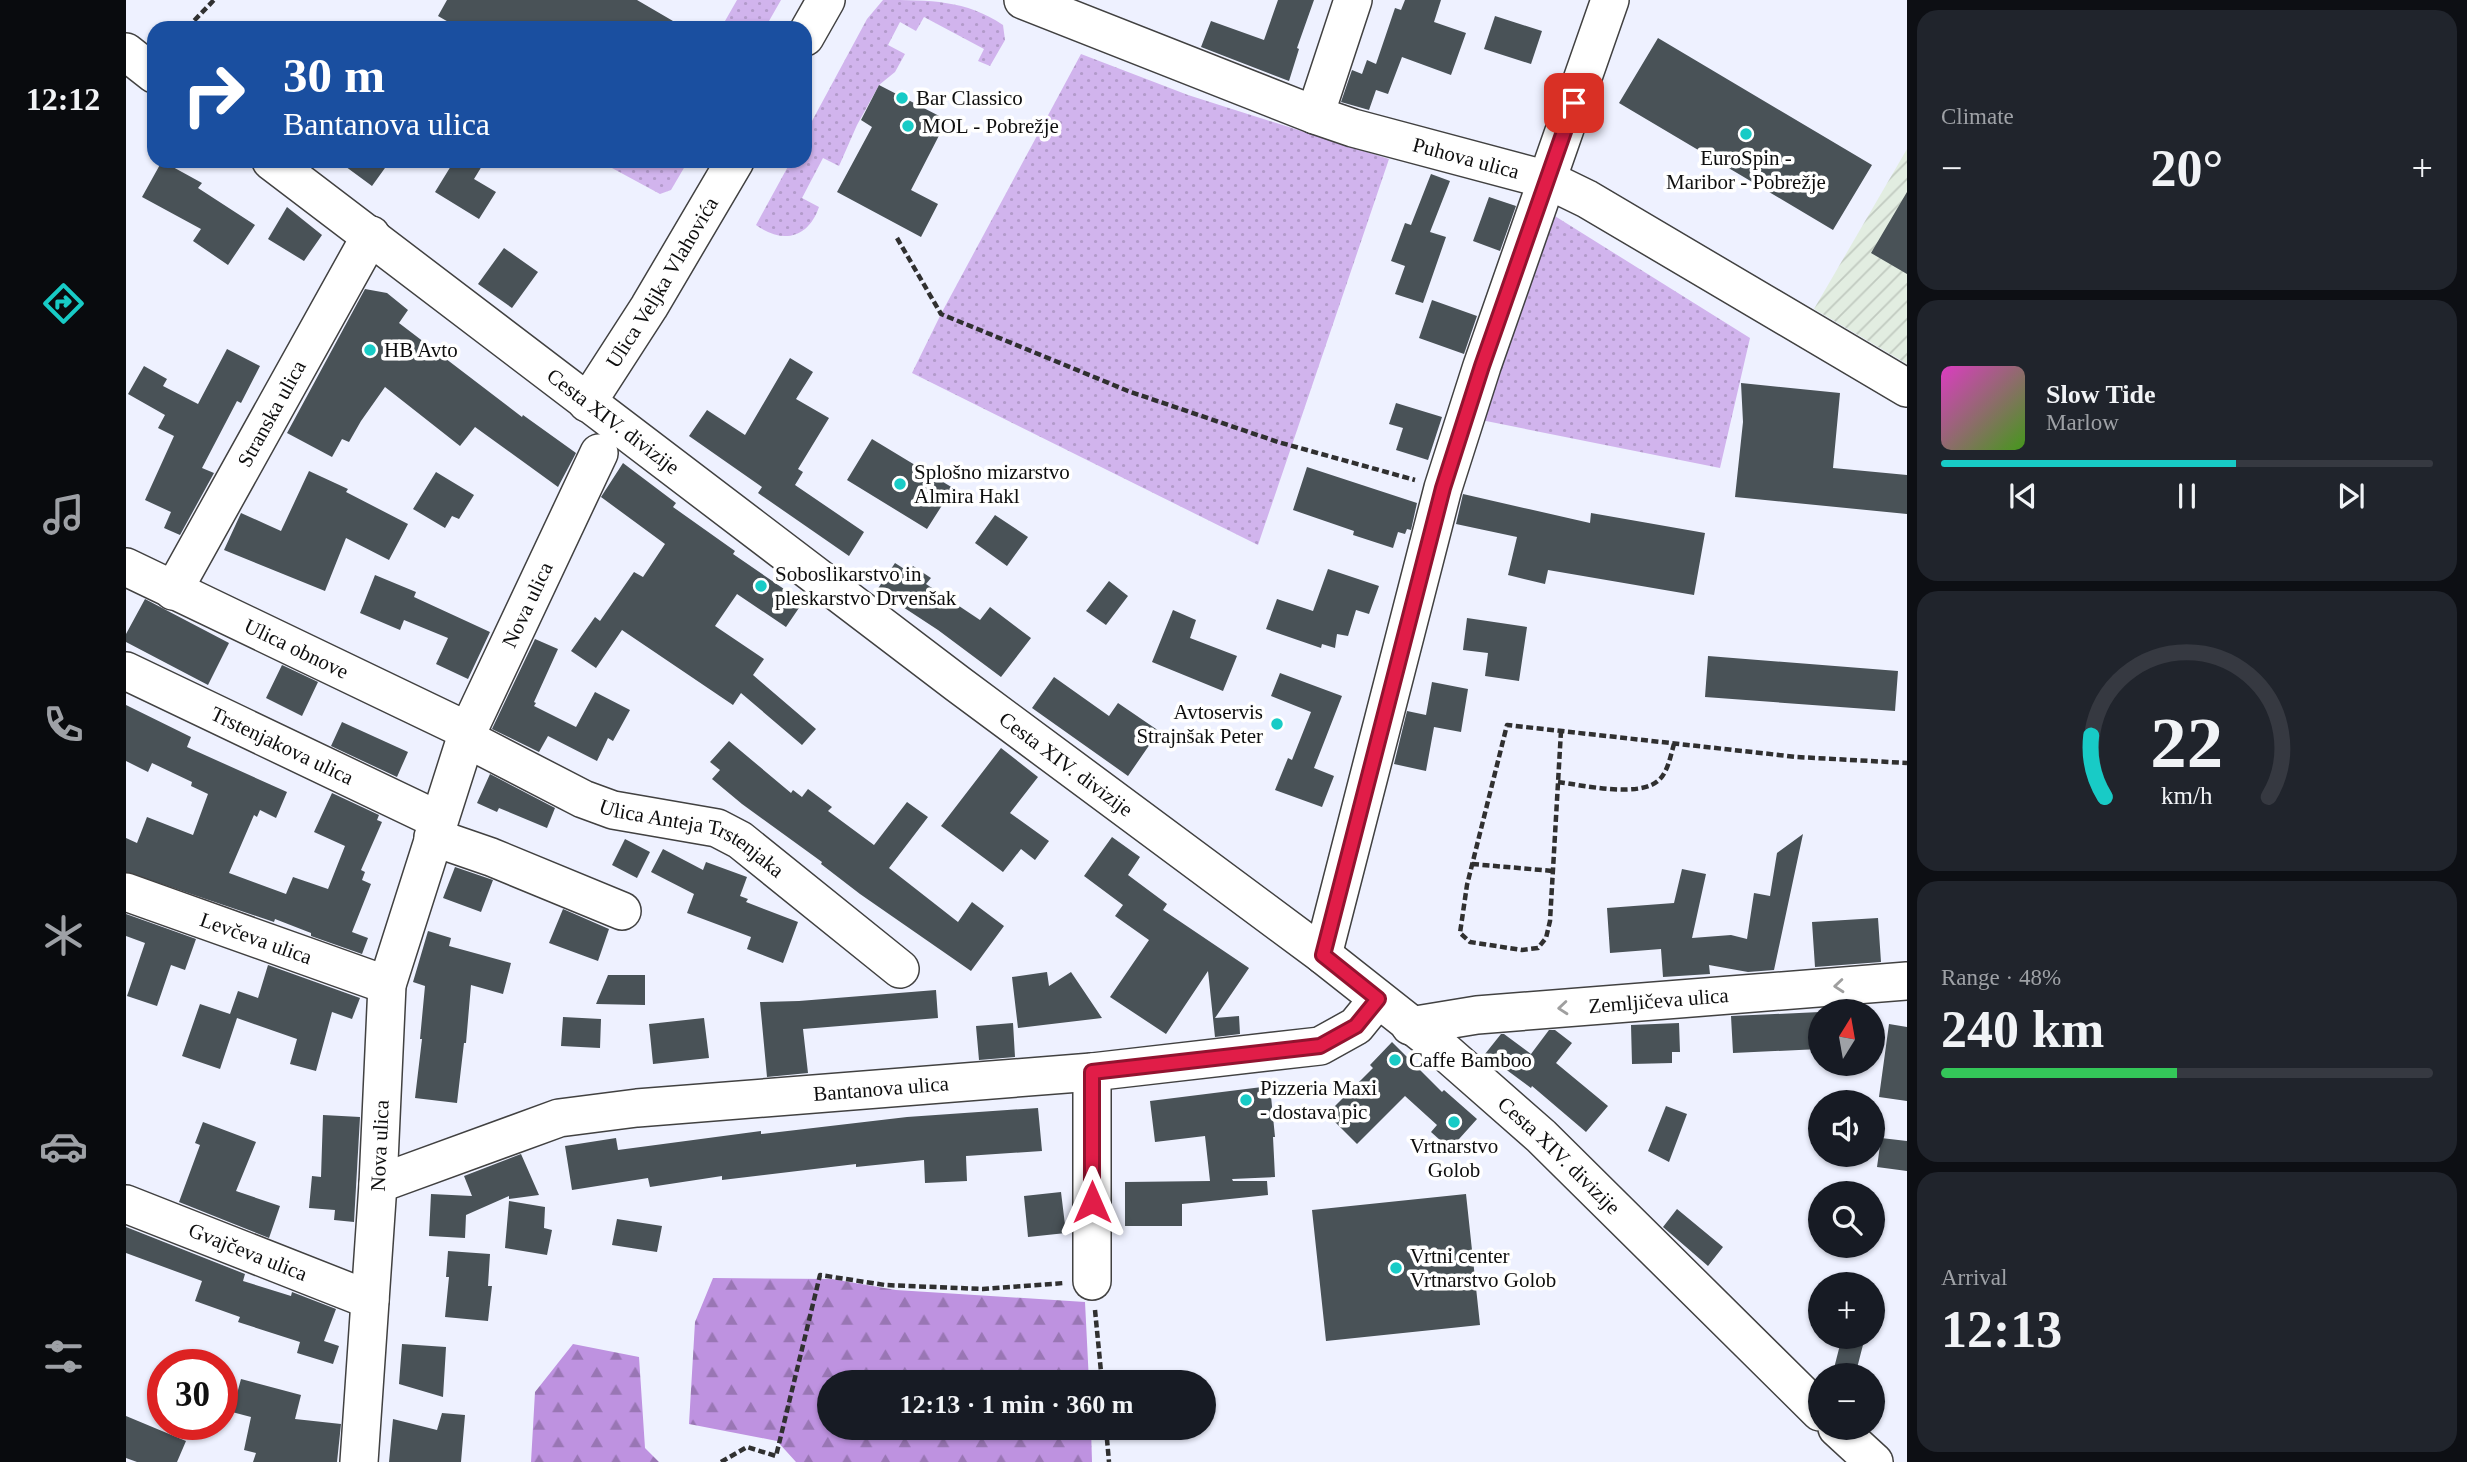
<!DOCTYPE html>
<html lang="en">
<head>
<meta charset="utf-8">
<style>
  body { margin:0; font-family:Georgia,serif; background:#20242c; color:#f1f3f6; height:100vh; display:flex; flex-direction:column; font-size:26px; white-space:nowrap }
  * { box-sizing:border-box; margin:0 }
  p { font-size:23px; color:#9ea1a6 }
  .icon { flex:none; width:38px; height:38px; fill:none; stroke:currentColor; stroke-width:2; stroke-linecap:round; stroke-linejoin:round }
  .map { position:relative; flex:1; overflow:hidden }
  .drawer { display:flex; flex-direction:column; gap:10px; padding:10px; background:#0d0f14; width:560px }
  .drawer>* { flex:none }
  .hud { position:absolute; left:21px; top:21px; width:665px; height:147px; border-radius:21px; box-shadow:0 2px 5px #0004; background:#1a4fa0; color:#fff; overflow:hidden }
  .needle { width:46px; rotate:11deg }
  .tools { position:absolute; left:1682px; top:999px; display:grid; gap:14px }
  .tools a { display:grid; place-items:center; width:77px; height:77px; border-radius:50%; background:#171b24; box-shadow:0 2px 5px #0004; font-size:35px }
  .speed { position:absolute; left:21px; top:1349px; display:flex; gap:14px; font-size:35px; font-weight:700; text-align:center }
  .speed>* { display:grid; place-content:center; width:91px; height:91px; border-radius:50%; background:#171b24; box-shadow:0 2px 5px #0004; line-height:1 }
  .speed .limit { border:10px solid #d22; background:#fff; color:#111 }
  .pin { position:absolute; display:grid; place-items:center; width:60px; height:60px; color:#fff; margin:-30px; border-radius:14px; box-shadow:0 4px 10px #0006 }
  .me { position:absolute; width:77px; margin:-38px; rotate:0deg; stroke-linejoin:round; filter:drop-shadow(0 0 5px #0008) }
  .turn { display:flex; align-items:center; gap:24px; height:147px; padding:0 21px; font-size:32px }
  .turn .icon { width:91px; height:91px; stroke-width:2.5 }
  .turn b { display:block; font-size:49px; line-height:60px }
  .big { font-size:52px; font-weight:600; line-height:1.1 }
  .drawer .widget { flex:1; display:flex; flex-direction:column; justify-content:center; gap:10px; min-width:0; padding:0 24px; border-radius:21px; background:#20242c }
  .drawer .dial { align-items:center; gap:0 }
  .dial svg { height:182px; overflow:visible; fill:none; stroke:#363941; stroke-width:7; stroke-linecap:round; text-anchor:middle }
  .dial text { fill:#f1f3f6; stroke:none }
  .song { display:flex; align-items:center; gap:21px }
  .cover { width:84px; height:84px; border-radius:10px; background:linear-gradient(135deg,hsl(310 70% 55%),hsl(100 70% 35%)) }
  .played { height:7px; border-radius:4px; background:linear-gradient(90deg,#18cbc6 60%,#363941 60%) }
  .keys { display:flex; justify-content:space-around; direction:ltr }
  .heat { display:flex; justify-content:space-between; align-items:center; font-size:38px; direction:ltr }
  .charge { height:10px; border-radius:5px; background:linear-gradient(90deg,#34c759 48%,#363941 0) }
  .trip { position:absolute; left:691px; top:1370px; width:399px; height:70px; border-radius:35px; background:#171b24; box-shadow:0 2px 5px #0004; font-weight:600; line-height:70px; text-align:center }
  main { display:flex; flex:1; min-height:0 }
  .dock { display:flex; flex-direction:column; width:126px; justify-content:space-around; align-items:center; background:#090b0e; color:#9ea1a6 }
  .dock .icon { width:49px; height:49px }
  .dock .on { color:#18cbc6 }
  .dock b { font-size:32px; color:#f1f3f6 }
  .map>svg:first-child { display:block }
</style>
</head>
<body>
<main>
<nav class="dock">
<b>12:12</b>
<svg class="icon on" aria-label="directions" viewBox="0 0 24 24"><path d="M12 3l9 9-9 9-9-9zM9 14v-3h6M13 9l2 2-2 2"/></svg>
<svg class="icon" aria-label="music" viewBox="0 0 24 24"><path d="M9 18V5l10-2v13"/><circle cx="6" cy="18" r="3"/><circle cx="16" cy="16" r="3"/></svg>
<svg class="icon" aria-label="phone" viewBox="0 0 24 24"><path d="M5 4h4l2 5-3 2q2 4 5 5l2-3 5 2v4C11 20 4 13 5 4z"/></svg>
<svg class="icon" aria-label="climate" viewBox="0 0 24 24"><path d="M12 3v18M4 7l16 10M4 17L20 7"/></svg>
<svg class="icon" aria-label="car" viewBox="0 0 24 24"><path d="M5 17H2v-5l4-1 3-4h7l3 4 3 1v5h-3M9 17h6M6 11h13"/><circle cx="7" cy="17" r="2"/><circle cx="17" cy="17" r="2"/></svg>
<svg class="icon" aria-label="filters" viewBox="0 0 24 24"><path d="M4 7h16M4 17h16"/><circle cx="9" cy="7" r="2"/><circle cx="15" cy="17" r="2"/></svg>
</nav>
<div class="map">
<svg width="1781" height="1462" viewBox="0 0 1781 1462">
  <defs>
    <pattern id="industrial-furrows" width="10" height="10" patternUnits="userSpaceOnUse" patternTransform="scale(1.75)"><rect width="10" height="10" fill="#e2ede1"/><path d="M-1 1l2-2M0 10L10 0M9 11l2-2" fill="none" stroke="#c1cac0"/></pattern>
    <pattern id="grass-dots" width="8" height="8" patternUnits="userSpaceOnUse" patternTransform="scale(1.75)"><rect width="8" height="8" fill="#d1b4ed"/><path d="M2 2h.1M6 6h.1" fill="none" stroke="#b29aca" stroke-width="1.8" stroke-linecap="round"/></pattern>
    <pattern id="forest-firs" width="22" height="20" patternUnits="userSpaceOnUse" patternTransform="scale(1.75)"><rect width="22" height="20" fill="#be92e0"/><path d="M5 1l3.5 6h-7zM16 11l3.5 6h-7z" fill="#9976b4"/></pattern>
  </defs>
  <rect width="100%" height="100%" fill="#eef1ff"/>
  <path fill="url(#industrial-furrows)" d="M1781 149V364L1688 309Z"/>
  <path fill="url(#grass-dots)" d="M611 0H655L639 28H595Z
    M757 0C804 0 840 0 877 25L879 40 864 66 852 61 858 49 798 17 790 31 774 22 762 45 779 54 769 72 753 85 731 125 713 166 697 158 676 198 693 207C682 239 656 244 630 225L665 161H679V134L741 19Z
    M955 54 1062 95 1263 159 1132 545 786 373 815 314Z
    M473 161H562L545 190 534 194Z
    M1424 213 1624 338 1594 468 1355 420Z"/>
  <path fill="url(#forest-firs)" d="M587 1278 706 1279 770 1290 959 1302 963 1382H704V1428H965L966 1462H670L651 1441 563 1424 569 1322Z
    M447 1344 513 1357 519 1448 533 1462H405L409 1392Z"/>
  <path fill="#495257" d="M321 0H511L559 28H333L312 16Z
    M1152 0H1188L1171 48 1173 49 1163 81 1075 47 1085 21 1138 40Z
    M1279 0H1315L1308 22 1340 33 1325 75 1276 57 1262 94 1250 90 1243 110 1215 102 1226 70 1236 74 1241 60 1250 64 1269 8 1275 10Z
    M1369 16 1416 31 1405 64 1358 49Z
    M1532 38 1746 165 1707 230 1493 103Z
    M753 85 821 120 785 190 812 204 795 237 711 192 746 127 735 120Z
    M36 161 76 183 72 188 129 225 102 265 67 241 75 229 16 197Z
    M212 161H264L246 186Z
    M328 161H359L348 179 370 192 353 219 309 192Z
    M1305 174 1324 181 1304 232 1320 237 1297 303 1269 294 1279 266 1265 261 1279 223 1285 225Z
    M1781 192V274L1745 253Z
    M1363 197 1390 206 1374 251 1347 241Z
    M161 207 196 235 178 261 142 239Z
    M378 248 412 272 386 308 352 284Z
    M239 289 261 293 282 310 273 323 396 417 397 415 450 453 432 487 349 427 334 446 259 387 235 421 223 442 216 439 206 457 161 433Z
    M1306 300 1351 316 1338 354 1293 338Z
    M101 349 134 366 115 403 111 401 76 468 88 473 54 535 38 528 45 512 19 500 48 436 32 428 39 415 2 394 18 366 41 379 37 386 72 404Z
    M664 358 687 372 670 399 703 418 672 469 677 472 669 485 738 532 723 556 632 493 636 487 563 436 581 410 619 435Z
    M1615 383 1714 393 1707 468 1781 475V514L1609 497 1617 422Z
    M1270 403 1316 417 1302 460 1270 450 1277 428 1263 424Z
    M746 439 827 488 801 529 721 480Z
    M497 463 550 503 547 507 609 551 607 554 677 602 660 627 611 594 589 626 638 659 627 675 690 729 676 745 615 693 607 705 496 630 470 668 445 651 469 617 474 621 508 572 517 577 539 544 475 497Z
    M1181 467 1291 503 1285 530 1281 529 1279 534 1272 532 1267 548 1227 535 1228 531 1167 510Z
    M183 471 222 489 220 492 282 524 263 560 220 538 199 591 98 550 115 513 155 531Z
    M310 472 348 495 333 519 326 516 319 528 287 509Z
    M1337 494 1464 523 1465 513 1579 533 1568 595 1422 570 1419 584 1382 575 1391 537 1330 524Z
    M869 515 902 537 881 566 849 543Z
    M769 563 783 572 787 566 805 578 800 584 854 620 864 607 905 638 875 677 812 630 751 590Z
    M1202 569 1253 586 1243 614 1230 610 1222 636 1211 634 1209 648 1196 644 1195 648 1140 629 1151 599 1187 611Z
    M249 575 290 592 288 597 364 632 342 679 310 664 322 638 278 620 274 630 234 613Z
    M983 581 1002 596 980 625 960 611Z
    M19 599 103 643 82 685 0 642V634Z
    M1047 610 1070 620 1064 638 1111 656 1097 691 1026 662Z
    M1341 618 1401 627 1393 681 1359 676 1362 653 1337 650Z
    M409 639 432 649 408 702 410 703 408 706 450 727 469 692 504 710 487 741 482 738 471 761 422 736 413 752 366 729Z
    M1582 656 1772 671 1769 711 1579 697Z
    M156 665 192 682 176 716 140 698Z
    M1154 673 1216 696 1188 768 1208 776 1196 807 1149 790 1162 758 1166 760 1185 712 1145 696Z
    M928 677 983 716 992 703 1033 731 1002 776 906 708Z
    M1306 682 1342 689 1335 732 1308 727 1300 771 1268 764 1281 711 1300 715Z
    M0 705 65 737 61 747 161 792 150 818 134 810 131 817 128 815 103 873 160 894 167 877 202 889 219 846 188 832 206 793 253 815 251 820 256 822 235 870 239 872 236 880 245 884 226 932 242 938 236 954 185 936V933L149 919 148 922 0 872V838L11 843 21 817 67 835 82 794 65 786 66 782 26 763 22 772 0 761Z
    M216 722 282 752 271 777 205 746Z
    M603 741 665 793 667 790 676 797 682 789 706 807 702 811 748 845 781 802 802 817 763 868 832 922 846 902 878 926 845 971 734 894 695 864 696 862 616 804 586 779 594 770 584 762Z
    M875 748 912 777 884 813 923 841 909 860 895 849 877 872 815 826Z
    M364 774 429 808 421 828 373 808 371 812 351 803Z
    M1677 834 1648 970 1622 972 1583 965 1584 974 1537 977 1535 949 1484 953 1481 908 1548 903 1556 869 1580 874 1566 938 1605 935 1621 939 1628 893 1644 896 1651 853Z
    M986 837 1014 857 1002 875 1041 904 1037 910 1123 968 1089 1018 1113 1016 1114 1034 1089 1037 1082 971 1040 1034 984 997 1023 940 989 916 997 905 958 876Z
    M499 839 524 852 511 878 486 865Z
    M537 849 577 870 580 862 621 877 614 896 622 899 620 902 672 922 657 963 621 949 625 937 561 913 568 894 525 872Z
    M329 867 367 880 355 912 317 898Z
    M437 909 483 929 472 961 423 943Z
    M0 914 70 939 59 970 45 965 31 1006 1 996 19 943 0 936Z
    M1752 918 1755 962 1689 967 1686 922Z
    M302 931 325 938 323 946 385 963 377 994 345 985 340 1043H338L331 1103 289 1098 296 1039H294L299 986 287 982Z
    M142 965 234 998 226 1019 206 1012 190 1071 164 1064 171 1039 111 1018 94 1069 56 1056 74 1004 104 1014 112 991 132 998Z
    M921 972 923 986 945 972 976 1018 892 1028 886 977Z
    M482 975H519V1005L470 1004Z
    M810 990 812 1018 677 1029 682 1073 641 1077 634 1002 673 1001Z
    M1694 1012V1049L1607 1053 1605 1016Z
    M437 1017 475 1019 474 1048 435 1046Z
    M578 1018 583 1058 527 1064 523 1024Z
    M887 1023 889 1057 853 1060 850 1026Z
    M1553 1023 1554 1052H1546V1063L1506 1064 1505 1025Z
    M1763 1024 1781 1027V1101L1753 1097Z
    M1423 1030H1429L1446 1043 1430 1063 1482 1106 1460 1132 1406 1086 1405 1088 1359 1054 1375 1034H1378L1405 1054Z
    M1266 1042 1316 1092 1318 1090 1351 1119 1324 1149 1305 1132 1311 1125 1279 1096 1231 1144 1201 1114 1247 1068 1244 1065Z
    M1144 1086 1149 1137H1147L1149 1177 1106 1179 1107 1181H1141L1142 1195 1056 1204V1226H999V1182L1084 1181 1079 1136 1029 1142 1024 1101Z
    M1540 1106 1561 1114 1543 1162 1522 1151Z
    M912 1108 916 1151 840 1156 841 1181 799 1183 798 1160 730 1167V1164L596 1180V1176L524 1187 522 1178 446 1190 439 1146 490 1138 492 1150 635 1131V1134L781 1117Z
    M197 1115 234 1117 228 1222 208 1220 209 1210 183 1208 186 1176 195 1177Z
    M77 1122 130 1142 110 1191 154 1206 143 1238 53 1202 74 1145 69 1143Z
    M1755 1138 1781 1141V1171L1751 1167Z
    M395 1154 413 1195 383 1199V1196L340 1215 339 1238 303 1236 305 1194 346 1196 338 1176Z
    M935 1192 940 1233 902 1237 898 1196Z
    M1340 1194 1354 1325 1200 1341 1186 1210Z
    M383 1201 419 1207 418 1228 426 1230 421 1255 379 1248Z
    M1551 1209 1597 1247 1582 1266 1537 1227Z
    M491 1219 536 1226 531 1252 486 1245Z
    M0 1227 119 1274 117 1281 165 1296 166 1292 210 1309 198 1341 213 1346 207 1364 171 1353 174 1342 112 1322 114 1317 69 1301 76 1281 0 1253Z
    M322 1251 364 1254 362 1286H366L362 1321 319 1317 323 1277H320Z
    M1716 1337H1739L1729 1376H1706Z
    M276 1344 320 1347 317 1397 273 1384Z
    M115 1379 175 1395 169 1419 215 1424 211 1462H127L130 1453 118 1450 125 1417 106 1412Z
    M316 1413 339 1415 335 1462H263L267 1419 311 1430Z
    M0 1416 60 1441 51 1462H11L0 1458Z"/>
  <g fill="none" stroke-linecap="round" stroke-linejoin="round">
    <g stroke="#414141" stroke-width="40">
      <g id="minor">
        <path id="s1" d="M897 0 1189 115 1227 128 1422 180 1461 199 1781 388"/>
        <path d="M679 37 700 0"/>
        <path d="M0 52 28 74"/>
        <path d="M1189 115 1227 0"/>
        <path id="s2" d="M145 161 832 684 1197 955 1316 1049 1415 1136 1694 1412"/>
        <path id="s3" d="M461 403 523 307 609 161"/>
        <path id="s4" d="M0 567 342 731"/>
        <path id="s5" d="M47 591 245 235"/>
        <path id="s6" d="M0 671 312 820"/>
        <path id="s7" d="M339 738 457 799 487 810 591 828 614 840 774 969"/>
        <path d="M307 837 365 857 496 911"/>
        <path id="s8" d="M0 892 261 985"/>
        <path d="M1197 955 1317 488 1356 366 1484 0"/>
        <path id="s9" d="M1284 1026 1351 1015 1781 981"/>
        <path id="s10" d="M252 1184 433 1118 511 1108 966 1072 1194 1046 1230 1026 1252 999"/>
        <path id="s11" d="M0 1204 244 1300"/>
        <path d="M966 1281V1072"/>
        <path d="M1711 1428 1748 1462"/>
        <path id="s12" d="M233 1462 252 1184 261 985 342 731 473 453"/>
      </g>
    </g>
    <path stroke="#303030" stroke-width="4.5" stroke-dasharray="7 3.5" stroke-linecap="butt" d="M61 28 88 0
      M771 238 815 314 1002 391 1152 442 1289 480
      M1435 731 1424 921 1420 938 1412 948 1396 950 1344 942 1334 933 1341 885 1381 725 1671 757 1781 763
      M1432 782C1456 785 1516 799 1534 779 1542 771 1545 754 1548 744
      M1346 864 1427 871
      M969 1310 976 1382
      M980 1428 983 1462
      M595 1462 621 1447 650 1456 694 1275 759 1285 857 1289 938 1283"/>
    <use href="#minor" stroke="#fff" stroke-width="37"/>
  </g>
  <defs><path id="oneway-chevron" d="M-2-3.5L2.5 0L-2 3.5" fill="none" stroke-width="1.6" stroke-linecap="round" stroke-linejoin="round" transform="scale(1.75)"/></defs>
  <g stroke="#9f9f9f">
    <use href="#oneway-chevron" transform="translate(1713 986) rotate(175)"/>
    <use href="#oneway-chevron" transform="translate(1437 1008) rotate(175)"/>
  </g>
  <g fill="none" stroke-linecap="round" stroke-linejoin="round">
    <g stroke="#92132f" stroke-width="18">
      <path id="route" d="M966 1202V1072L1194 1046 1230 1026 1252 999 1197 955 1317 488 1356 366 1448 103"/>
    </g>
    <use href="#route" stroke="#e11d48" stroke-width="12"/>
  </g>
  <g fill="#18cbc6" stroke="#fff" stroke-width="2.5">
    <circle cx="776" cy="98" r="7"/>
    <circle cx="782" cy="126" r="7"/>
    <circle cx="1620" cy="134" r="7"/>
    <circle cx="244" cy="350" r="7"/>
    <circle cx="774" cy="484" r="7"/>
    <circle cx="635" cy="586" r="7"/>
    <circle cx="1151" cy="724" r="7"/>
    <circle cx="1269" cy="1060" r="7"/>
    <circle cx="1120" cy="1100" r="7"/>
    <circle cx="1328" cy="1122" r="7"/>
    <circle cx="1270" cy="1268" r="7"/>
  </g>
  <g text-anchor="middle" stroke-width="7" stroke-linejoin="round" paint-order="stroke">
    <g font-size="21" fill="#0e0e0e" stroke="#fff" text-anchor="start">
      <text x="790" y="105">Bar Classico</text>
      <text x="796" y="133">MOL - Pobrežje</text>
      <text x="1620" y="165" text-anchor="middle">EuroSpin -<tspan x="1620" dy="24">Maribor - Pobrežje</tspan></text>
      <text x="258" y="357">HB Avto</text>
      <text x="788" y="479">Splošno mizarstvo<tspan x="788" dy="24">Almira Hakl</tspan></text>
      <text x="649" y="581">Soboslikarstvo in<tspan x="649" dy="24">pleskarstvo Drvenšak</tspan></text>
      <text x="1137" y="719" text-anchor="end">Avtoservis<tspan x="1137" dy="24">Strajnšak Peter</tspan></text>
      <text x="1283" y="1067">Caffe Bamboo</text>
      <text x="1134" y="1095">Pizzeria Maxi<tspan x="1134" dy="24">- dostava pic</tspan></text>
      <text x="1328" y="1153" text-anchor="middle">Vrtnarstvo<tspan x="1328" dy="24">Golob</tspan></text>
      <text x="1284" y="1263">Vrtni center<tspan x="1284" dy="24">Vrtnarstvo Golob</tspan></text>
    </g>
    <g font-size="21" fill="#0e0e0e" stroke="#fff">
      <text dy="7" stroke="none"><textPath href="#s1" startOffset="471">Puhova ulica</textPath></text>
      <text dy="7" stroke="none"><textPath href="#s3" startOffset="142">Ulica Veljka Vlahovića</textPath></text>
      <text dy="7" stroke="none"><textPath href="#s5" startOffset="203">Stranska ulica</textPath></text>
      <text dy="7" stroke="none"><textPath href="#s2" startOffset="430">Cesta XIV. divizije</textPath></text>
      <text dy="7" stroke="none"><textPath href="#s12" startOffset="884">Nova ulica</textPath></text>
      <text dy="7" stroke="none"><textPath href="#s4" startOffset="189">Ulica obnove</textPath></text>
      <text dy="7" stroke="none"><textPath href="#s6" startOffset="173">Trstenjakova ulica</textPath></text>
      <text dy="7" stroke="none"><textPath href="#s2" startOffset="998">Cesta XIV. divizije</textPath></text>
      <text dy="7" stroke="none"><textPath href="#s7" startOffset="250">Ulica Anteja Trstenjaka</textPath></text>
      <text dy="7" stroke="none"><textPath href="#s8" startOffset="138">Levčeva ulica</textPath></text>
      <text dy="7" stroke="none"><textPath href="#s9" startOffset="250">Zemljičeva ulica</textPath></text>
      <text dy="7" stroke="none"><textPath href="#s10" startOffset="516">Bantanova ulica</textPath></text>
      <text dy="7" stroke="none"><textPath href="#s12" startOffset="317">Nova ulica</textPath></text>
      <text dy="7" stroke="none"><textPath href="#s2" startOffset="1628">Cesta XIV. divizije</textPath></text>
      <text dy="7" stroke="none"><textPath href="#s11" startOffset="131">Gvajčeva ulica</textPath></text>
    </g>
  </g>
</svg>
<div class="tools">
<a><svg class="needle" viewBox="-14 -14 28 28"><path d="M0-13l5 13h-10z" fill="#e53935"/><path d="M0 13l5-13h-10z" fill="#9ea1a6"/></svg></a>
<a><svg class="icon" aria-label="sound" viewBox="0 0 24 24"><path d="M4 9h4l5-4v14l-5-4H4zM17 9q2 3 0 6"/></svg></a>
<a><svg class="icon" aria-label="search" viewBox="0 0 24 24"><circle cx="10" cy="10" r="6"/><path d="M15 15l6 6"/></svg></a>
<a>+</a>
<a>−</a>
</div>
<div class="speed"><div class="limit">30</div></div>
<div class="pin" style="left:1448px;top:103px;background:#d93025"><svg class="icon" aria-label="arrive" viewBox="0 0 24 24"><path d="M6 21V4h12l-3 4 3 4H6"/></svg></div>
<svg class="me" style="left:966px;top:1202px" viewBox="-20 -20 40 40"><path d="M0-17L14 15 0 8-14 15z" fill="#e11d48" stroke="#fff" stroke-width="4"/></svg>
<div class="trip">12:13 · 1 min · 360 m</div>
<div class="hud">
<div class="turn"><svg class="icon" aria-label="right" viewBox="0 0 24 24"><path d="M7 20v-9h11M14 6l5 5-5 5"/></svg><div><b>30 m</b>Bantanova ulica</div></div>
</div>
</div>
<section class="drawer">
<div class="widget"><p>Climate</p>
<div class="heat"><a>−</a><b class="big">20°</b><a>+</a></div>
</div>
<div class="widget">
<div class="song"><i class="cover"></i><div><b>Slow Tide</b><p>Marlow</p></div></div>
<div class="played"></div>
<div class="keys"><svg class="icon" aria-label="previous" viewBox="0 0 24 24"><path d="M18 5L8 12l10 7zM5 5v14"/></svg><svg class="icon" aria-label="pause" viewBox="0 0 24 24"><path d="M8 5v14M16 5v14"/></svg><svg class="icon" aria-label="next" viewBox="0 0 24 24"><path d="M6 5l10 7-10 7zM19 5v14"/></svg></div>
</div>
<div class="widget dial"><svg viewBox="0 0 100 80">
<path d="M14 69A42 42 0 1 1 86 69"/>
<path d="M14 69A42 42 0 0 1 8 42" stroke="#18cbc6"/>
<text x="50" y="56" font-size="32" font-weight="700">22</text>
<text x="50" y="72" font-size="11">km/h</text>
</svg></div>
<div class="widget"><p>Range · 48%</p><b class="big">240 km</b><div class="charge"></div></div>
<div class="widget"><p>Arrival</p><b class="big">12:13</b></div>
</section>
</main>
</body>
</html>
